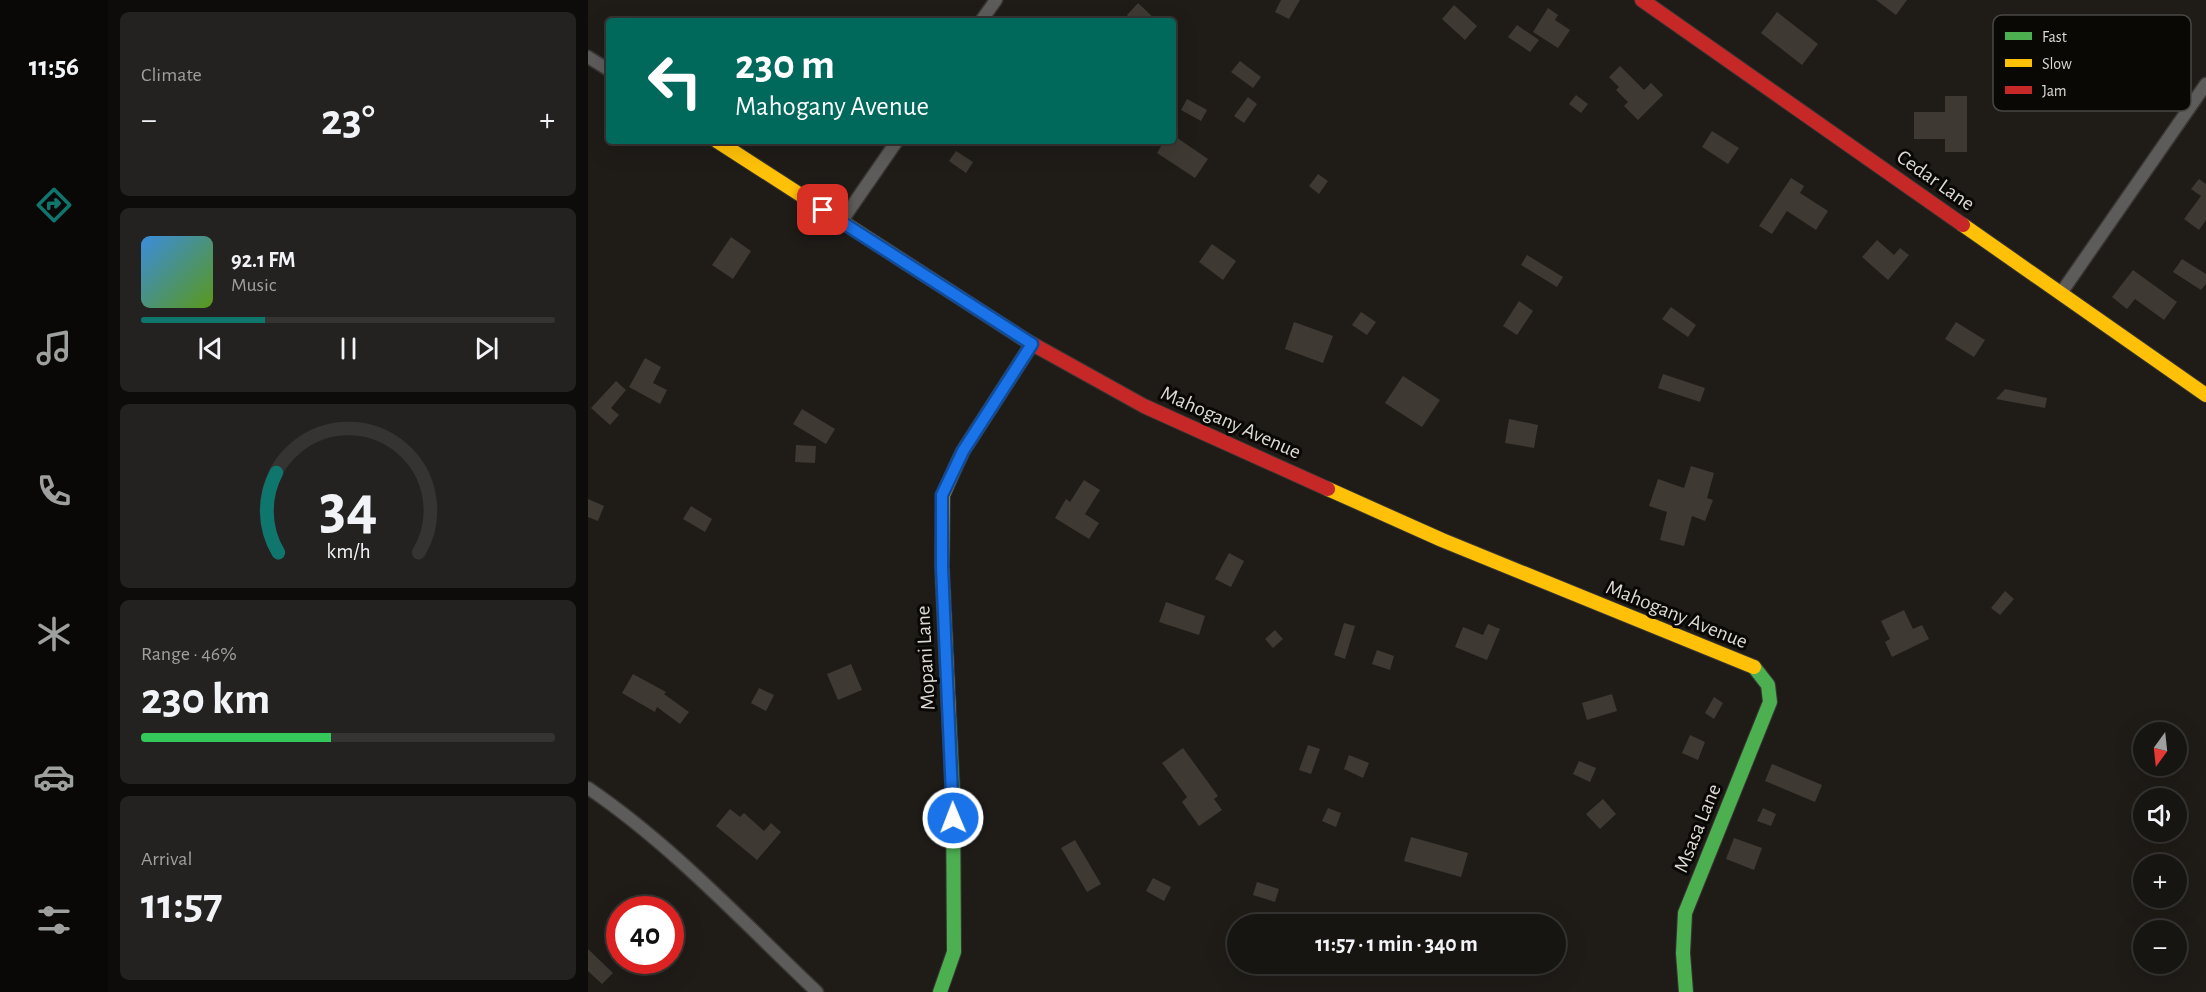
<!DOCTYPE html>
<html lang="en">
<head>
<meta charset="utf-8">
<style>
  body { margin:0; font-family:"Alegreya Sans",sans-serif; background:#242220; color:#f1f3f6; height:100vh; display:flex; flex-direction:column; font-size:22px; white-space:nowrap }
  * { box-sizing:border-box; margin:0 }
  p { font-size:20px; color:#9e9f9f }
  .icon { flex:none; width:33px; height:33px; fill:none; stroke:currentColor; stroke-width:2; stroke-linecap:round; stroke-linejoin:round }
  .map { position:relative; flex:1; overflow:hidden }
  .drawer { display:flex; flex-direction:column; gap:12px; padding:12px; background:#0d0c0a; width:480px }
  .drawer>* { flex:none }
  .top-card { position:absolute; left:18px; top:18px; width:570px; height:126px; border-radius:6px; box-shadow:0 6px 24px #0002,0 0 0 2px #363432; background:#00695c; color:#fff; overflow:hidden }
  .needle { width:39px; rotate:195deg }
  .fabs { position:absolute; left:1545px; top:722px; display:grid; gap:12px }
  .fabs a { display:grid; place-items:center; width:54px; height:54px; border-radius:50%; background:#171512; box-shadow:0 6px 24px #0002,0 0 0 2px #363432; font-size:30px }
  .speed { position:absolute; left:18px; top:896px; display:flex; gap:12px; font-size:30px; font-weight:700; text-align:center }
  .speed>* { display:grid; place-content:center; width:78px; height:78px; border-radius:50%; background:#171512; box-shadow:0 6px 24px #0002,0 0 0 2px #363432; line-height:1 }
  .speed .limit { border:9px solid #d22; background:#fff; color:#111 }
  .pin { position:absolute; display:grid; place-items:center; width:51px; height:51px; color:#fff; margin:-26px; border-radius:12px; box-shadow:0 3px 9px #0006 }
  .me { position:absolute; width:66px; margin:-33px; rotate:359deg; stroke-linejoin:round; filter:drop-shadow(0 0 4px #0008) }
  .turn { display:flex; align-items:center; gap:21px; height:126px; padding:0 30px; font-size:27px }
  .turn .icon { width:78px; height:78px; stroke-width:2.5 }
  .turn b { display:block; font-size:42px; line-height:51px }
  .big { font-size:45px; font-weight:600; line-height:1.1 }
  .drawer .card { flex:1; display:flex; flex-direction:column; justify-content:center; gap:9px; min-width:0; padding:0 21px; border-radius:9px; background:#242220 }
  .drawer .dial { align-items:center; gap:0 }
  .dial svg { height:156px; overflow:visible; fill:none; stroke:#363432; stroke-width:7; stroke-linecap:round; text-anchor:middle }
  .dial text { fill:#f1f3f6; stroke:none }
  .song { display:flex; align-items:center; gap:18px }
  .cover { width:72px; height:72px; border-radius:9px; background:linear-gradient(135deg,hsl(210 70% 55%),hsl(90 70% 35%)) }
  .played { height:6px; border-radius:3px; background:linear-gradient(90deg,#0f766e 30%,#363432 30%) }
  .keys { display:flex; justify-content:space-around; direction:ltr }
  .heat { display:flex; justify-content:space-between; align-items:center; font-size:33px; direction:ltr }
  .charge { height:9px; border-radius:4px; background:linear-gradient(90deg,#34c759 46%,#363432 0) }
  .trip { position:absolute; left:639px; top:914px; width:339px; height:60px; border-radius:30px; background:#171512; box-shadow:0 6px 24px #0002,0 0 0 2px #363432; font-weight:600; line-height:60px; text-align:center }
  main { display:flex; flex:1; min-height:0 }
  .tabs { display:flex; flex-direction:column; width:108px; justify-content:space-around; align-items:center; background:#090807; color:#9e9f9f }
  .tabs .icon { width:42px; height:42px }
  .tabs .selected { color:#0f766e }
  .tabs b { font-size:27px; color:#f1f3f6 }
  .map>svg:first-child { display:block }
</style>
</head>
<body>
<main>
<nav class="tabs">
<b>11:56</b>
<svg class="icon selected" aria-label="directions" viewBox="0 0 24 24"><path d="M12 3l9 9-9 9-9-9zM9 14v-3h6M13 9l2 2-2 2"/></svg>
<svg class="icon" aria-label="music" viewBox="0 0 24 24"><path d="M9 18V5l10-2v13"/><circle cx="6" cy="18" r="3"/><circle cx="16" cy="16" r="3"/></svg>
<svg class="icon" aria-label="phone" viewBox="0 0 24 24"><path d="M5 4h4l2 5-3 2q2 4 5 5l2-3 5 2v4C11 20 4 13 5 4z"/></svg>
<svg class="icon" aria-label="climate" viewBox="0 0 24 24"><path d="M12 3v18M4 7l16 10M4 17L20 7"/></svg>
<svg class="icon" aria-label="car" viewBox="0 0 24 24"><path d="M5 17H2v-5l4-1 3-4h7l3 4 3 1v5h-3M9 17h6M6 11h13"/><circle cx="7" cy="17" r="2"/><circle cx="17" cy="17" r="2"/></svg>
<svg class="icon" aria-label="filters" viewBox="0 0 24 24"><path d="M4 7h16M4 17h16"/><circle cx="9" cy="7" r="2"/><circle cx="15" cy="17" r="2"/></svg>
</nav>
<section class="drawer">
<div class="card"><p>Climate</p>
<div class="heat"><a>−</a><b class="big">23°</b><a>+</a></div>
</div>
<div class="card">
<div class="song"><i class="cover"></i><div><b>92.1 FM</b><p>Music</p></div></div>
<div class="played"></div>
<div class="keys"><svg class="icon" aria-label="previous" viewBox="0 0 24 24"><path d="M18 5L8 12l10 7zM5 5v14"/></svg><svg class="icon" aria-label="pause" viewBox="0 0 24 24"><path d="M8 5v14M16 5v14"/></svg><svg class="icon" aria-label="next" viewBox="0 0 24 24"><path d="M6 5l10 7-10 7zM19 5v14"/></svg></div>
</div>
<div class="card dial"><svg viewBox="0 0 100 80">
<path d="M14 69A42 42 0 1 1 86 69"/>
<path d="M14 69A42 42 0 0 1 13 28" stroke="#0f766e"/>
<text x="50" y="56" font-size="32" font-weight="700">34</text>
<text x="50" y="72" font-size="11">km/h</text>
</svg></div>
<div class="card"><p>Range · 46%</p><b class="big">230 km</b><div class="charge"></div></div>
<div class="card"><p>Arrival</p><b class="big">11:57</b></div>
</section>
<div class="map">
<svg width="1618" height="992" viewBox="0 0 1618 992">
  <rect width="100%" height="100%" fill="#1f1c18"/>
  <path fill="#3e3932" d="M693 0H712L701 19 687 12Z
    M1288 0H1319L1308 15Z
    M550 3 569 21H545L539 15Z
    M866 5 889 26 877 40 854 19Z
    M960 8 970 15 967 20 982 30 970 48 945 32Z
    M1189 12 1230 44 1214 65 1173 33Z
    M929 25 951 40 942 52 920 37Z
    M652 61 673 77 665 88 643 72Z
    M1032 66 1056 90 1063 83 1075 95 1050 120 1036 106 1040 102 1028 90 1031 87 1021 77Z
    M988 95 1000 104 993 113 981 104Z
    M1357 96H1379V152H1357V139H1326V112H1357Z
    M660 97 669 104 656 123 646 116Z
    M599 99 619 110 613 121 593 110Z
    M1124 131 1151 148 1140 164 1114 147Z
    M585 135 620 159 607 178 569 153 576 141H585Z
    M368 151 385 162 378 173 361 161Z
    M730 174 740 181 731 194 721 186Z
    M1203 178 1216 186 1212 193 1240 211 1228 230 1199 211 1184 234 1171 226Z
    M1611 179 1618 184V220L1611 230 1596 219 1613 196 1603 189Z
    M143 237 163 251 145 279 124 265Z
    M1289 240 1306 255 1312 248 1321 255 1300 280 1274 257Z
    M624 244 648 261 635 280 611 262Z
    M939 255 975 277 969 287 933 265Z
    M1594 259 1618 274V284L1613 290 1585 272Z
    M1545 270 1589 302 1576 320 1547 299 1539 309 1524 297Z
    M931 301 945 311 929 335 915 326Z
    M1083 307 1108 325 1100 337 1074 319Z
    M773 312 788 322 779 335 764 325Z
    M706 322 745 336 735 363 697 349Z
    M1368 322 1397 340 1386 357 1357 339Z
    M57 358 73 367 65 383 79 390 72 404 41 387Z
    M1075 374 1117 388 1112 402 1070 388Z
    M815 376 852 400 834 427 797 403Z
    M28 381 38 390 23 408 31 415 22 425 3 408Z
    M1417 389 1459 398 1457 408 1408 399Z
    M214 409 247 429 238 444 205 424Z
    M921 419 950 425 946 448 917 443Z
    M208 445 228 446 227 463 207 462Z
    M1103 466 1126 473 1119 498 1125 500 1117 521 1104 516 1096 546 1072 540 1079 512 1061 506 1070 479 1096 488Z
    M496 480 512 490 497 514 511 523 501 539 467 518 478 499 482 502Z
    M0 499 16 506 10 521 0 517Z
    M103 506 124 519 117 532 95 519Z
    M641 553 656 561 643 587 627 579Z
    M1417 591 1426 599 1412 615 1403 608Z
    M578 602 617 616 611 635 571 622Z
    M1316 610 1325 629 1334 625 1341 639 1304 657 1297 642 1302 639 1293 621Z
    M756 623 767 626 757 659 746 655Z
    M900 624 912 629 899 660 867 647 875 627 895 635Z
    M687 630 695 639 685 648 677 639Z
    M789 650 806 656 802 670 784 664Z
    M263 664 274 690 250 700 239 674Z
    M45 674 78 692 76 694 101 712 92 724 69 707 67 712 34 693Z
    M171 688 186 695 178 711 163 703Z
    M1024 694 1029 711 999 720 994 703Z
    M1126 697 1135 703 1126 719 1117 713Z
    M1102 735 1117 742 1110 760 1094 753Z
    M720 745 732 749 723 774 711 770Z
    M595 748 630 796 626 799 634 810 611 826 594 802 599 797 574 763Z
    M761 755 781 763 775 778 756 769Z
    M991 761 1008 768 1002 782 985 774Z
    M1184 764 1234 785 1227 802 1177 781Z
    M1015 799 1028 814 1012 829 998 814Z
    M740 808 753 813 748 827 734 821Z
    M1175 808 1188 814 1183 826 1169 821Z
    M142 809 152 817 156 813 176 831 183 823 193 832 169 860 128 826Z
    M823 837 880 853 873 877 816 861Z
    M1146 838 1174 848 1166 870 1138 859Z
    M487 840 513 884 499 892 473 848Z
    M565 878 583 887 576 901 558 891Z
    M669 882 691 889 687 902 665 895Z
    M0 949 25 973 14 984 0 971Z"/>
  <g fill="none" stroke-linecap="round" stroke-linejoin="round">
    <g stroke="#393633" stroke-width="15">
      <path id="street" d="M393 21 408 0
        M0 57 21 70
        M253 222 309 141
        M1473 293 1618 84
        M0 788C84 845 155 922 229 992"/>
    </g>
    <g stroke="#393633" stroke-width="16">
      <path id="fast" d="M367 468 375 451 444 344
        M352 992 366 952 365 795 361 715
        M1098 992 1095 953 1097 913 1182 702 1180 685 1166 667"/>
    </g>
    <g stroke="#393633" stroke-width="16">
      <path id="slow" d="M129 141 439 341
        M1375 225 1618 395
        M740 489 854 540 1166 667
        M361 715 354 567 355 495 367 468"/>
    </g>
    <g stroke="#393633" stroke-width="16">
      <path id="jam" d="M1054 0 1375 225
        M439 341 556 406 740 489"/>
    </g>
    <use href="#street" stroke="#5d5c5a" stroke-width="12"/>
    <use href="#fast" stroke="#4caf50" stroke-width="14"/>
    <use href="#slow" stroke="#ffc107" stroke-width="14"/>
    <use href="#jam" stroke="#c62828" stroke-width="14"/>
  </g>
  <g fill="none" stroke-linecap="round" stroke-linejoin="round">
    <g stroke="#114b97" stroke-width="15">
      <path id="route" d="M235 210 444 344 375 451 354 495V567L365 818"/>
    </g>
    <use href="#route" stroke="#1a73e8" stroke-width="10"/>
  </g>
  <g text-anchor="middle" stroke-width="6" stroke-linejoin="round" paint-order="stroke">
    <g font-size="21" fill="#ddd9d4" stroke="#0a0805">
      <text transform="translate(1348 180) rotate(35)" y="7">Cedar Lane</text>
      <text transform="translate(643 422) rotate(24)" y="7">Mahogany Avenue</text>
      <text transform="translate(1089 614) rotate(22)" y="7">Mahogany Avenue</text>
      <text transform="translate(337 658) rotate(-93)" y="7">Mopani Lane</text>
      <text transform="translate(1109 828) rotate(-68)" y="7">Msasa Lane</text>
    </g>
  </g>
  <rect x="1405" y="15" width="198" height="96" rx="9" fill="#0a0805" stroke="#494743" stroke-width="1.5"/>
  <rect x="1417" y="32" width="27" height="8" fill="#4caf50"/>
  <rect x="1417" y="59" width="27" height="8" fill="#ffc107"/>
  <rect x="1417" y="86" width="27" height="8" fill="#c62828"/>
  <g font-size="16" fill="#ddd9d4">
    <text x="1454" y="42">Fast</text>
    <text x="1454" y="69">Slow</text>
    <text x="1454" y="96">Jam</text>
  </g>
</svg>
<div class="fabs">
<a><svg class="needle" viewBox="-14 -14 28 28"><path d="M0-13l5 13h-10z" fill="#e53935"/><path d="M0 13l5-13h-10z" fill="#9e9f9f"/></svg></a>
<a><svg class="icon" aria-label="sound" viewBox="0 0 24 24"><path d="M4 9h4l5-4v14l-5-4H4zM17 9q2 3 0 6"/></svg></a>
<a>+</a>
<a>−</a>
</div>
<div class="speed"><div class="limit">40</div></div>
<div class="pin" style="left:235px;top:210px;background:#d93025"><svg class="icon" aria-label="arrive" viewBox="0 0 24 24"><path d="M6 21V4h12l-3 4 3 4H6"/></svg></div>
<svg class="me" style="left:365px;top:818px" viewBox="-20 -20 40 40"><circle r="17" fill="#1a73e8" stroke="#fff" stroke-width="3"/><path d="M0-11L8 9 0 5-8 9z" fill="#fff"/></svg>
<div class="trip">11:57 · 1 min · 340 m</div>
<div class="top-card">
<div class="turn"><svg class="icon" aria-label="left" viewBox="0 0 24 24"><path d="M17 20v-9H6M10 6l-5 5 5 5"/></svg><div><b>230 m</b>Mahogany Avenue</div></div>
</div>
</div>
</main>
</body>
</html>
